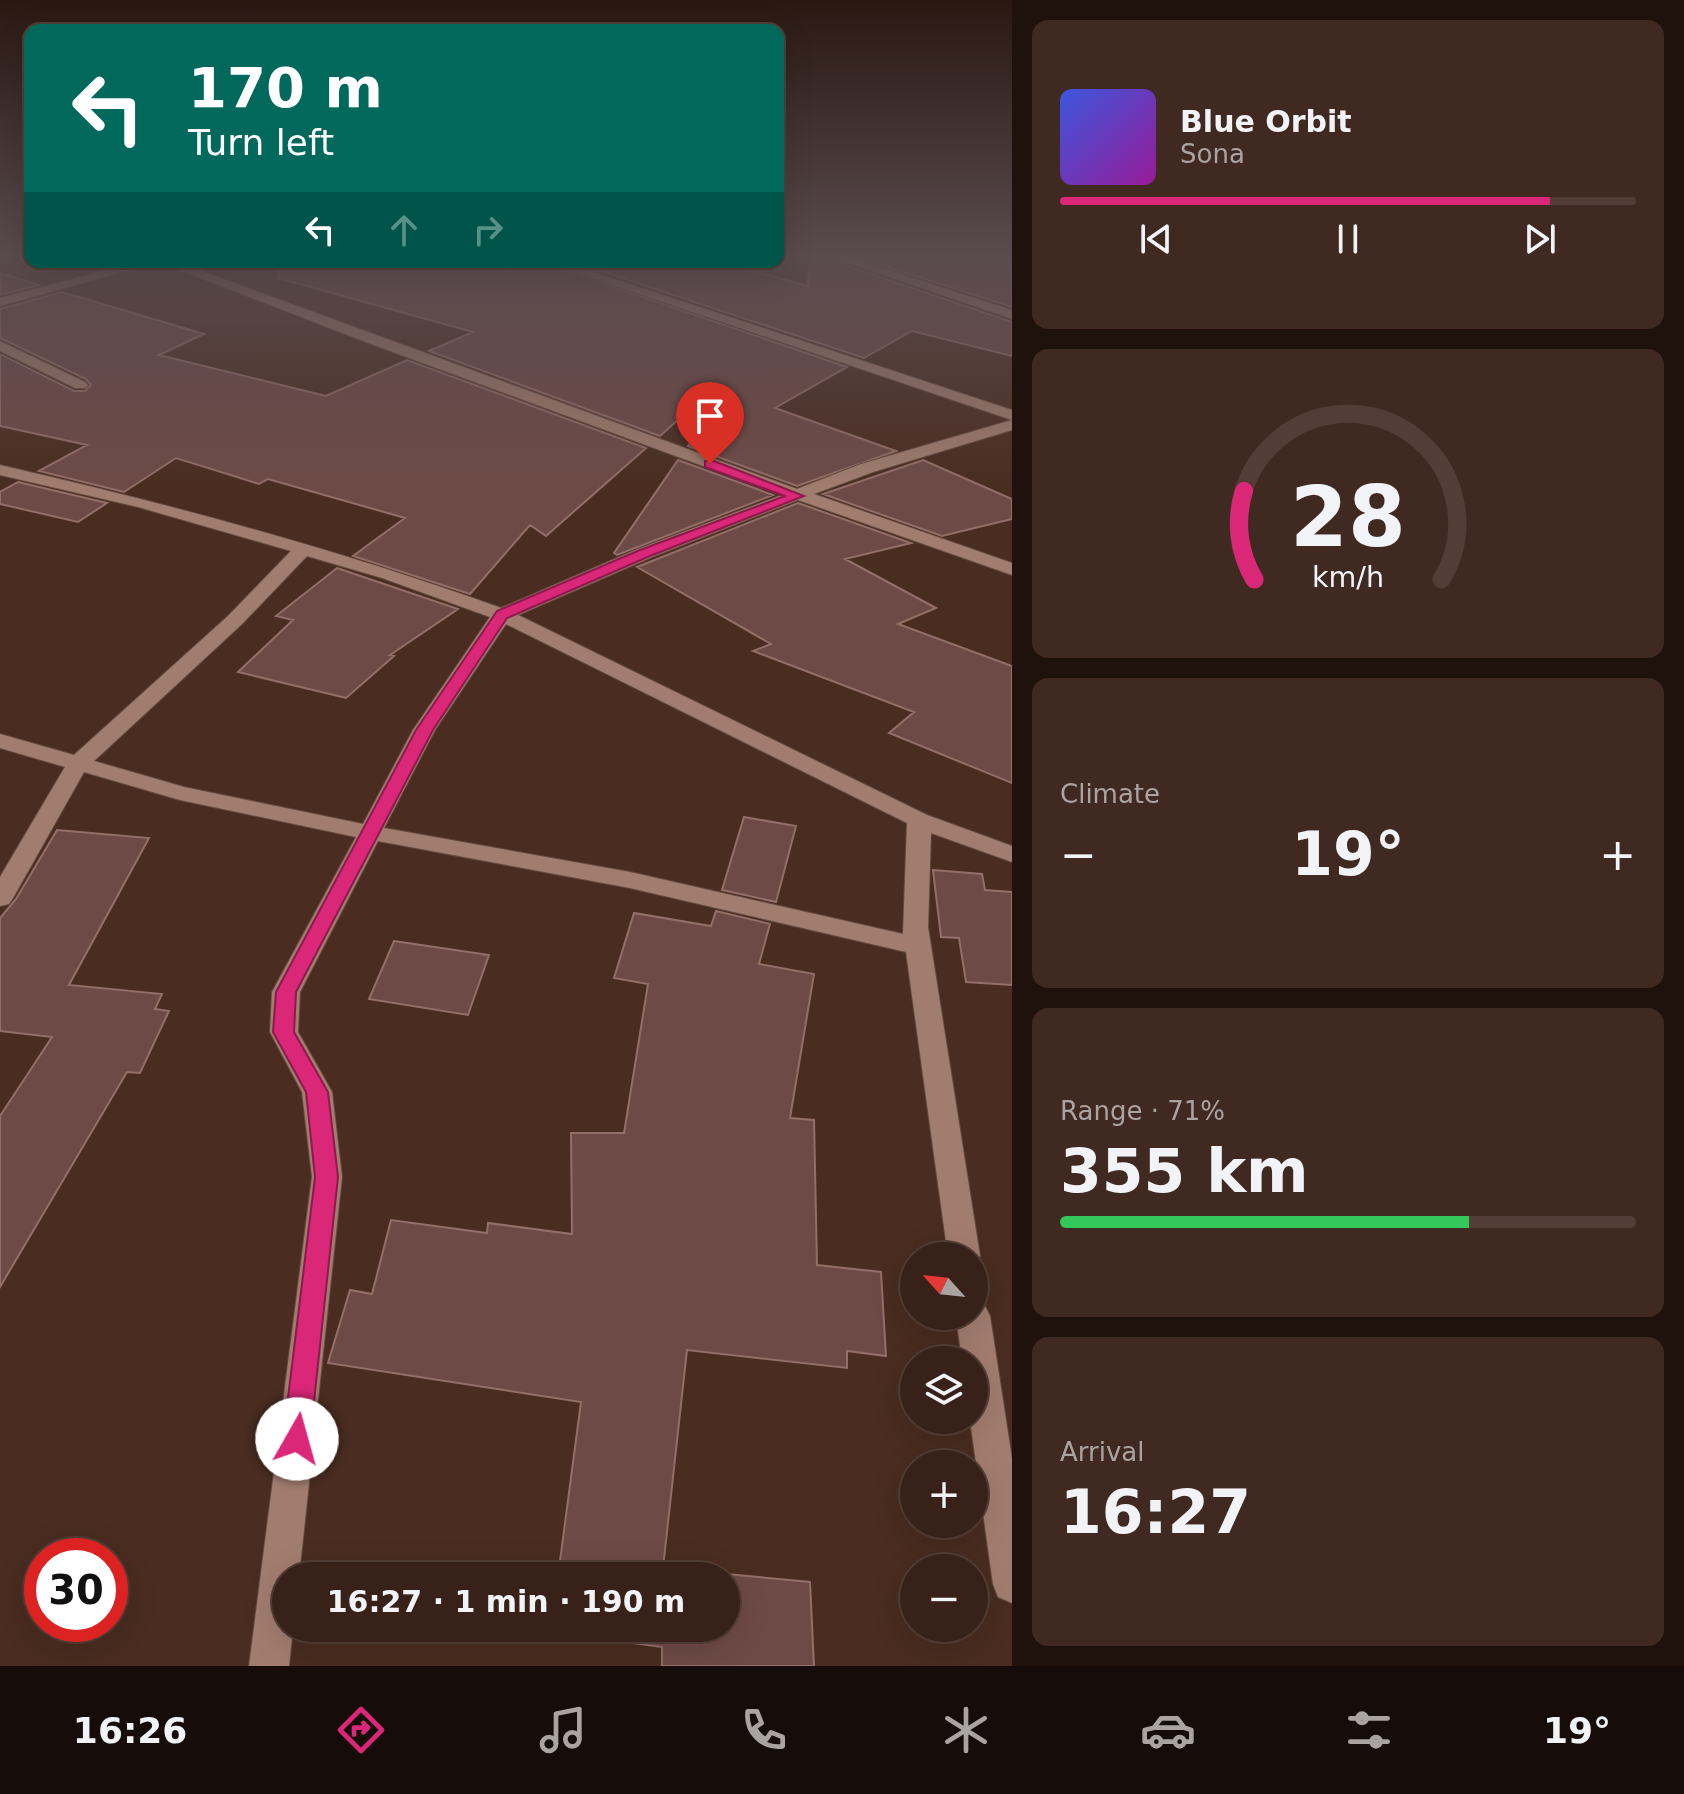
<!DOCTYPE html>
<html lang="en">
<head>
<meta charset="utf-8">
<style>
  body { margin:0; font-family:"DejaVu Sans",sans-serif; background:#3f2921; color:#f1f3f6; height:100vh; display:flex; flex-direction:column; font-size:30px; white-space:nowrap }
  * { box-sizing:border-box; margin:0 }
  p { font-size:26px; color:#aba3a2 }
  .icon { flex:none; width:44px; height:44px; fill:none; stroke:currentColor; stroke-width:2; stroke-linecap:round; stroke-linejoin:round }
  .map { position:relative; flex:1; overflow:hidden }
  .drawer { display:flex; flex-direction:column; gap:20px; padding:20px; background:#1f120d; width:672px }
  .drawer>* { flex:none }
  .banner { position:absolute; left:24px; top:24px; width:760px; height:244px; border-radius:16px; box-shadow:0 8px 32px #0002,0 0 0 2px #523e37; background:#00695c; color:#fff; overflow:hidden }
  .needle { width:52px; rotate:297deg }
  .buttons { position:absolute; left:900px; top:1242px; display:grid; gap:16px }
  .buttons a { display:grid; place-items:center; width:88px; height:88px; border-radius:50%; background:#382118; box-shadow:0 8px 32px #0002,0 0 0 2px #523e37; font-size:40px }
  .speed { position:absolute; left:24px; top:1538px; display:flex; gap:16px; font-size:40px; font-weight:700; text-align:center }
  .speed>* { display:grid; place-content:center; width:104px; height:104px; border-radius:50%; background:#382118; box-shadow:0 8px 32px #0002,0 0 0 2px #523e37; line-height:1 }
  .speed .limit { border:12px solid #d22; background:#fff; color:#111 }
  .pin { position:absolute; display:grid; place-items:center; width:68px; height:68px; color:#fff; margin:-82px -34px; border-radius:50% 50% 50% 0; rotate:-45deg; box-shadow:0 0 8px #0007 }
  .pin .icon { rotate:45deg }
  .me { position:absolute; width:88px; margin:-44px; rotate:7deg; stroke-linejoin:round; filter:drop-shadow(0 0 6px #0008) }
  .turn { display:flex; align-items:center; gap:28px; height:168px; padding:0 32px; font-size:36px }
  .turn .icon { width:104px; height:104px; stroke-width:2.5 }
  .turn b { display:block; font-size:56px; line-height:68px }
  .lanes { display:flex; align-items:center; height:76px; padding:0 32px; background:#0003; justify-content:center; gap:40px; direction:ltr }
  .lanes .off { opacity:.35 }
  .big { font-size:60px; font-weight:700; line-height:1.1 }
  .drawer .tile { flex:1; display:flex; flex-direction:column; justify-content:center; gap:12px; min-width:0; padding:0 28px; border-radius:16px; background:#3f2921 }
  .drawer .dial { align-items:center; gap:0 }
  .dial svg { height:208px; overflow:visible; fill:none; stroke:#523e37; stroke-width:7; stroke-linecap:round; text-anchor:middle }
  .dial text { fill:#f1f3f6; stroke:none }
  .song { display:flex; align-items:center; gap:24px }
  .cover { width:96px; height:96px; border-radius:12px; background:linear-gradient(135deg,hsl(230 70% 55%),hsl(300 70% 35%)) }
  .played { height:8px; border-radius:4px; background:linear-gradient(90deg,#db2777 85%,#523e37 85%) }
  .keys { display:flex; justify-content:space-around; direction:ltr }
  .heat { display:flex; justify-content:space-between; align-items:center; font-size:44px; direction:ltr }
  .charge { height:12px; border-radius:6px; background:linear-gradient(90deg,#34c759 71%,#523e37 0) }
  .trip { position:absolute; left:272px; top:1562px; width:468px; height:80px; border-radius:40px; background:#382118; box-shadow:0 8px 32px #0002,0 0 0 2px #523e37; font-weight:700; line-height:80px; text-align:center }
  .dock { display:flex; height:128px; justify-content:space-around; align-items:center; background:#160d0a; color:#aba3a2 }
  .dock .icon { width:56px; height:56px }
  .dock .active { color:#db2777 }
  .dock b { font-size:36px; color:#f1f3f6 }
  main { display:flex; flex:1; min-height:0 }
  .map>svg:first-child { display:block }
</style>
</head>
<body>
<main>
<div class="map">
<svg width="1012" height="1666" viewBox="0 0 1012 1666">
  <rect width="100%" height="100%" fill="#4a2c20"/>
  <path fill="#6e4a46" stroke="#946e69" stroke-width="2" d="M810 257H828L830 260 1012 322V356L912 331 864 358 573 262H699L718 268 728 264 808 286Z
    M856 257H1012V307Z
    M280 262H541L847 367 775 408 896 451 797 486 688 446 714 407 703 397 660 436 429 351 473 332 278 278Z
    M0 273 39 285 0 295Z
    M62 292 204 334 159 355 326 396 407 360 646 448 546 536 530 525 470 594 353 556 405 518 268 479 259 484 176 458 124 492 39 471 87 445 0 426V354L74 391H85L91 385 86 379 0 338V309Z
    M678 460 773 495 617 555 614 553Z
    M923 460 1012 499V519L942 536 823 494Z
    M18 482 107 503 78 522 0 504V492Z
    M798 503 911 543 845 559 936 608 898 624 1012 666V783L889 733 914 712 753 651 771 644 637 567Z
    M337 568 458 609 390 655 394 656 346 698 238 672 293 620 276 616Z
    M744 817 796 826 776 902 722 890Z
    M57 830 149 838 69 985 162 994 155 1009 169 1011 140 1073 127 1072 0 1287V1116L52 1037 0 1031V918L16 899Z
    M933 870 982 874 985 890 1012 892V985L966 982 959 938 941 937Z
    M716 911 770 924 759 964 814 974 790 1118 814 1120 817 1265 881 1272 886 1356 847 1351V1368L687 1350 663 1568 810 1582 814 1666H662V1647L552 1632V1628H726V1576H558L581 1402 328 1363 350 1290 372 1294 391 1220 487 1233 488 1223 572 1234 571 1133H624L648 984 614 978 634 913 711 926Z
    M394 941 489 955 468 1015 369 999Z"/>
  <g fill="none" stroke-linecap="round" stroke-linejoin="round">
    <g stroke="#644b40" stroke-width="2">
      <path id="minor" d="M831 257H848L1012 310V319Z
        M138 262H177L797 489 861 464 1012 420V430L873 472 814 494 1012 563V575L798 500 652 557 518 615 927 815 1012 846V862L931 833 928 927 980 1256 975 1265 974 1256H948L906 952 630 888 378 841 300 992 298 1032 332 1092 342 1177 299 1576H286V1628H293L289 1666H249L312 1177 302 1092 270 1032 272 992 356 837 180 800 84 772 13 898 9 904 0 906V877L65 767 0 748V734L74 755 228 616 291 551 138 507 0 475V465C170 504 337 549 501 608L638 549 782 495 371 344 159 262 0 306V298ZM307 556 382 578 490 617 413 730 363 824 184 787 94 761 242 624ZM506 624 907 823 903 934 630 872 384 828 435 730Z
        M544 262H563L1012 410V420Z
        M0 341 85 382 88 385 85 388H75L0 351Z
        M974 1302 985 1306 990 1316 1012 1459V1603L998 1597 993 1584 970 1420H974V1360H962L956 1316H974Z"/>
    </g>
    <use href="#minor" fill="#a17d6f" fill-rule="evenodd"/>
  </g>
  <linearGradient id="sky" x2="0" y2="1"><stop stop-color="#291812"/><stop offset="0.52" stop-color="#5a4b4e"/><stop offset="1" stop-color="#5a4b4e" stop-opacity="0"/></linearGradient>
  <rect width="1012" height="490" fill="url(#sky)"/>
  <path fill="#db2777" stroke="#8e194d" stroke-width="2" d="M705 461H714L804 496 650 556 507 618 433 730 296 992 294 1032 328 1092 338 1177 310 1439 306 1448 297 1452 287 1448 283 1439 315 1177 306 1092 273 1032 276 992 416 730 497 611 640 550 785 496 705 467Z"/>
</svg>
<div class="buttons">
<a><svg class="needle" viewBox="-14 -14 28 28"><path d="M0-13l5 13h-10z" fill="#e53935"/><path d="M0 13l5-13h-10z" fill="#aba3a2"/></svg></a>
<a><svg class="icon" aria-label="layers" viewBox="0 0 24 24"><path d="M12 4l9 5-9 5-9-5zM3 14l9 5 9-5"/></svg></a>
<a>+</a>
<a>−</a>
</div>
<div class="speed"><div class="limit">30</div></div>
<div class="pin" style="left:710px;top:464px;background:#d93025"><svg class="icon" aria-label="arrive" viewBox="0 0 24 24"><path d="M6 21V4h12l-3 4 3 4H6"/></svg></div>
<svg class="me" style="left:297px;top:1439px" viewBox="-20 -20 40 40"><circle r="19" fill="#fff"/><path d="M0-13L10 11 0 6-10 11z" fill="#db2777"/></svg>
<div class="trip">16:27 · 1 min · 190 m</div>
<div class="banner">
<div class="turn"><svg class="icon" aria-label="left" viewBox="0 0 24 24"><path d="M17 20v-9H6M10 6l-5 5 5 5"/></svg><div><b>170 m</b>Turn left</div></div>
<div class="lanes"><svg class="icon" aria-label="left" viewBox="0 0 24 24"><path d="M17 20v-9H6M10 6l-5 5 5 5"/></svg><svg class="icon off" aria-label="ahead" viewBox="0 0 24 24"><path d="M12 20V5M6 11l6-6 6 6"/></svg><svg class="icon off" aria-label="right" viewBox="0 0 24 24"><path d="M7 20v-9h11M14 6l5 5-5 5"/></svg></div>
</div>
</div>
<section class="drawer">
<div class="tile">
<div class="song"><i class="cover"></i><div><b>Blue Orbit</b><p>Sona</p></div></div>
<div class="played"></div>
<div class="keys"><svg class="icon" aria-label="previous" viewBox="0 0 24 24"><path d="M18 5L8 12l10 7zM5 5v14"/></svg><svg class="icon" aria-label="pause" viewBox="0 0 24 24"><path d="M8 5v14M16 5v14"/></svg><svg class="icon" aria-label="next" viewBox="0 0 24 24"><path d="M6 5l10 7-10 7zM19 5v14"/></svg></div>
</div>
<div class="tile dial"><svg viewBox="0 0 100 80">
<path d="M14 69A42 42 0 1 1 86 69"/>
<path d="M14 69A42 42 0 0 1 10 35" stroke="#db2777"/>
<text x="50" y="56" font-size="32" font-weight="700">28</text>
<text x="50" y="72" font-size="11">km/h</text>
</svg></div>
<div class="tile"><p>Climate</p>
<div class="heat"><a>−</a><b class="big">19°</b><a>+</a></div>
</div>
<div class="tile"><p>Range · 71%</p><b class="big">355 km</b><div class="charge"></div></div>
<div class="tile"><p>Arrival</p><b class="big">16:27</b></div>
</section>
</main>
<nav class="dock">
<b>16:26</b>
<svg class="icon active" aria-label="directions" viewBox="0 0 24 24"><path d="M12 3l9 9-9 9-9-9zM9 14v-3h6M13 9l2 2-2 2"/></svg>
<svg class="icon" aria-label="music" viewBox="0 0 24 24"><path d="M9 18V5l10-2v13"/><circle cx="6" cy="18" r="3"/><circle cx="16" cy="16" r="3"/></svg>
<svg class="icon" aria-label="phone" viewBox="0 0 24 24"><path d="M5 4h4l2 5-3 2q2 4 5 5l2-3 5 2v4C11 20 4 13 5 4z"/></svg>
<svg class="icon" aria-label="climate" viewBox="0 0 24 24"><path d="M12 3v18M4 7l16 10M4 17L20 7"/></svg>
<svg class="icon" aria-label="car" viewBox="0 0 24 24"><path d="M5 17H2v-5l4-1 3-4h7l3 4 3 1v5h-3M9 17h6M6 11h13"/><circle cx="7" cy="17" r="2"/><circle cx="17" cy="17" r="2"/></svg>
<svg class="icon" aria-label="filters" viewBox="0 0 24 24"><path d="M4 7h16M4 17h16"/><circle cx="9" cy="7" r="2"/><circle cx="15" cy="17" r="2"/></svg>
<b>19°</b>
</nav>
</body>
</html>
